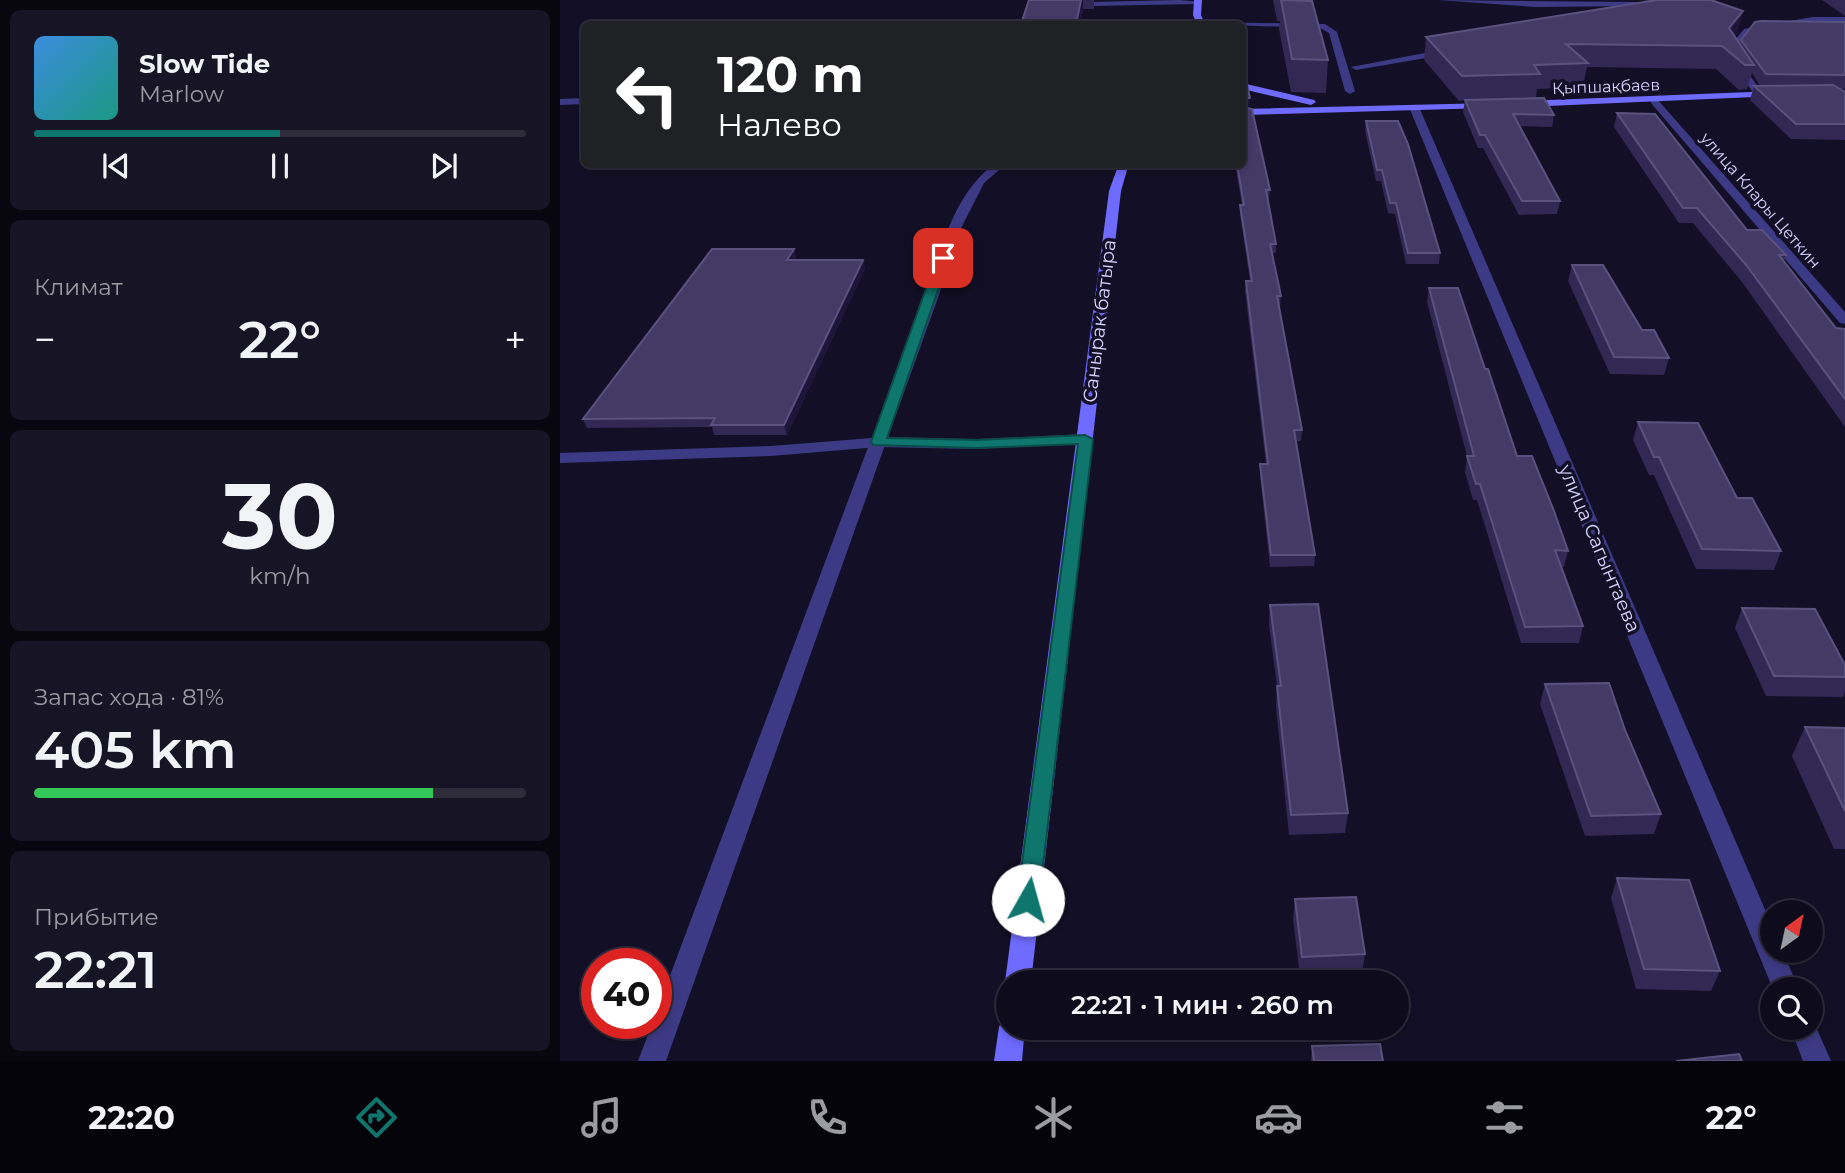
<!DOCTYPE html>
<html lang="ru">
<head>
<meta charset="utf-8">
<style>
  body { margin:0; font-family:Montserrat,sans-serif; background:#171425; color:#f1f3f6; height:100vh; display:flex; flex-direction:column; font-size:26px; white-space:nowrap }
  * { box-sizing:border-box; margin:0 }
  p { font-size:23px; color:#9b9ba3 }
  .icon { flex:none; width:38px; height:38px; fill:none; stroke:currentColor; stroke-width:2; stroke-linecap:round; stroke-linejoin:round }
  .map { position:relative; flex:1; overflow:hidden }
  .drawer { display:flex; flex-direction:column; gap:10px; padding:10px; background:#08060f; width:560px }
  .drawer>* { flex:none }
  .guide { position:absolute; left:21px; top:21px; width:665px; height:147px; border-radius:10px; box-shadow:0 4px 10px #0003,0 0 0 2px #2e2b3b; background:#202124; color:#fff; overflow:hidden }
  .needle { width:46px; rotate:33deg }
  .controls { position:absolute; left:1200px; top:900px; display:grid; gap:14px }
  .controls a { display:grid; place-items:center; width:63px; height:63px; border-radius:50%; background:#0e0b1c; box-shadow:0 4px 10px #0003,0 0 0 2px #2e2b3b; font-size:35px }
  .speed { position:absolute; left:21px; top:948px; display:flex; gap:14px; font-size:35px; font-weight:700; text-align:center }
  .speed>* { display:grid; place-content:center; width:91px; height:91px; border-radius:50%; background:#0e0b1c; box-shadow:0 4px 10px #0003,0 0 0 2px #2e2b3b; line-height:1 }
  .speed .limit { border:10px solid #d22; background:#fff; color:#111 }
  .pin { position:absolute; display:grid; place-items:center; width:60px; height:60px; color:#fff; margin:-30px; border-radius:14px; box-shadow:0 4px 10px #0006 }
  .me { position:absolute; width:77px; margin:-38px; rotate:7deg; stroke-linejoin:round; filter:drop-shadow(0 0 5px #0008) }
  .turn { display:flex; align-items:center; gap:24px; height:147px; padding:0 21px; font-size:32px }
  .turn .icon { width:91px; height:91px; stroke-width:2.5 }
  .turn b { display:block; font-size:49px; line-height:60px }
  .big { font-size:52px; font-weight:600; line-height:1.1 }
  .drawer .card { flex:1; display:flex; flex-direction:column; justify-content:center; gap:10px; min-width:0; padding:0 24px; border-radius:10px; background:#171425 }
  .drawer .dial { align-items:center; gap:0 }
  .dial b { font-size:91px; line-height:1 }
  .song { display:flex; align-items:center; gap:21px }
  .cover { width:84px; height:84px; border-radius:10px; background:linear-gradient(135deg,hsl(210 70% 55%),hsl(170 70% 35%)) }
  .played { height:7px; border-radius:4px; background:linear-gradient(90deg,#0f766e 50%,#2e2b3b 50%) }
  .keys { display:flex; justify-content:space-around; direction:ltr }
  .heat { display:flex; justify-content:space-between; align-items:center; font-size:38px; direction:ltr }
  .charge { height:10px; border-radius:5px; background:linear-gradient(90deg,#34c759 81%,#2e2b3b 0) }
  .trip { position:absolute; left:436px; top:970px; width:413px; height:70px; border-radius:35px; background:#0e0b1c; box-shadow:0 4px 10px #0003,0 0 0 2px #2e2b3b; font-weight:600; line-height:70px; text-align:center }
  .tabs { display:flex; height:112px; justify-content:space-around; align-items:center; background:#06040b; color:#9b9ba3 }
  .tabs .icon { width:49px; height:49px }
  .tabs .on { color:#0f766e }
  .tabs b { font-size:32px; color:#f1f3f6 }
  main { display:flex; flex:1; min-height:0 }
  .map>svg:first-child { display:block }
</style>
</head>
<body>
<main>
<section class="drawer">
<div class="card">
<div class="song"><i class="cover"></i><div><b>Slow Tide</b><p>Marlow</p></div></div>
<div class="played"></div>
<div class="keys"><svg class="icon" aria-label="previous" viewBox="0 0 24 24"><path d="M18 5L8 12l10 7zM5 5v14"/></svg><svg class="icon" aria-label="pause" viewBox="0 0 24 24"><path d="M8 5v14M16 5v14"/></svg><svg class="icon" aria-label="next" viewBox="0 0 24 24"><path d="M6 5l10 7-10 7zM19 5v14"/></svg></div>
</div>
<div class="card"><p>Климат</p>
<div class="heat"><a>−</a><b class="big">22°</b><a>+</a></div>
</div>
<div class="card dial"><b>30</b><p>km/h</p></div>
<div class="card"><p>Запас хода · 81%</p><b class="big">405 km</b><div class="charge"></div></div>
<div class="card"><p>Прибытие</p><b class="big">22:21</b></div>
</section>
<div class="map">
<svg width="1285" height="1061" viewBox="0 0 1285 1061">
  <rect width="100%" height="100%" fill="#130f26"/>
  <g fill="none" stroke-linecap="round" stroke-linejoin="round">
    <path fill="#3d3a85" fill-rule="evenodd" d="M619 0 642 2 638 4 531 6 527 4 531 2Z
      M878 0 1074 2 1100 7 1096 9 1074 6 975 7Z
      M641 22 765 24 777 32 795 91 790 94 785 91 769 33 760 28 637 24Z
      M886 49 889 50V54L796 70 791 67Z
      M24 98V104L0 105V99Z
      M318 437 326 442 106 1061H78L92 1024H96V1013L310 442Z"/>
    <path fill="#3d3a85" fill-rule="evenodd" d="M1253 17H1285V21H1253L1190 33 1174 53 1203 94 1195 96 1166 51 1184 29Z
      M1091 99H1097L1285 312V324L1280 323 1091 103Z
      M851 105 859 107 1213 928V950H1222L1239 989H1213L849 107Z
      M434 164H446L424 183 395 240 379 295 328 437 417 439 525 434 533 439 531 442 417 449 318 447 211 456 0 463V453L211 446 312 438C329 391 348 344 365 296 381 250 393 195 434 164Z
      M1251 1018H1252L1271 1061H1243L1230 1027H1251Z"/>
    <path fill="#6f6bff" fill-rule="evenodd" d="M634 0H642L641 15 645 24H637L633 15Z
      M682 83 754 100 756 102 751 105 682 89Z
      M1215 91 1218 92V96L963 107 958 104 963 101Z
      M931 103 933 105 928 108 682 115V109Z
      M561 164H573L567 170 561 191 471 982H448V988L445 982 549 191 557 169Z
      M448 1016V1027H465L462 1061H434L439 1027 443 1018Z"/>
  </g>
  <path fill="#312854" d="M469 0H534V9H523L520 24H461Z
    M713 0H749L768 60 766 93 731 92 719 29 720 21H717Z
    M1080 0H1151L1183 11 1177 33 1175 36 1180 44 1181 40 1285 22V89H1280L1285 92V140L1231 139 1190 100 1194 86H1200L1192 73 1187 89 1179 90 1156 69 1027 67 1023 87 977 89 976 98 994 115 992 127 959 126 1000 201 997 214 959 215 923 148H918L903 112 905 100 899 101 864 60 866 37 1090 1Z
    M1262 0H1285V16Z
    M1057 113 1187 230 1226 255 1224 262 1276 328 1285 329V427L1182 282 1133 223H1119L1054 127Z
    M806 121 880 253 879 264H846L835 214 828 213 821 181H816L805 131Z
    M675 164H682L710 190 709 199H708L716 244V253H712L721 296 720 306H718L742 430 741 441H736L755 555 754 566 710 567 700 475V464H706L685 291 686 281H690L680 214V205H682Z
    M234 249 236 257 234 260H303L305 269 227 435H154L152 427 27 428 23 419Z
    M1012 265 1082 330 1109 358 1104 375 1050 374 1008 281Z
    M869 288 925 369 957 456 1008 551 1004 567H1001L1023 626 1019 643H961L917 500H913L905 472 907 456 867 302Z
    M1078 422 1177 498 1221 551 1214 570 1136 569 1094 475H1089L1073 440Z
    M710 605 788 813 785 833 729 835 716 707 717 686 709 625Z
    M1182 608 1285 665V692L1283 697 1206 696 1175 628Z
    M985 684 1065 730 1101 814 1094 834 1025 836 980 704Z
    M1245 727 1285 728V849H1274L1232 756Z
    M1057 878 1160 971 1151 991 1076 989 1051 898Z
    M735 899 805 954 802 974 740 977 733 919Z
    M752 1046 823 1061H751Z"/>
  <path fill="#1d163a" d="M521 0H523V9L520 24H516Z
    M1183 11 1177 33 1165 48 1169 28Z
    M690 98V106L682 107V99Z
    M234 249 236 257 229 269 227 260Z
    M303 260 305 269 227 435 224 425Z"/>
  <path fill="#433a66" stroke="#5a527e" stroke-width="2" d="M469 0H521L516 24H461Z
    M721 0 752 1 768 60 732 59Z
    M1097 0H1151L1183 11 1169 28 1194 65H1185L1162 46 1006 44 1028 63 974 65 980 74 902 76 866 37Z
    M1202 21 1285 22V75L1206 74 1181 40 1195 22Z
    M682 83 687 85 690 98 682 99Z
    M1273 85 1285 92V124H1236L1194 86Z
    M984 98 994 115 953 114 1000 201H962L925 135H920L905 100Z
    M682 107 692 109 710 190H706L716 244H710L721 296H717L742 430H734L755 555H711L700 464H708L686 281H692L680 205H684L677 164H682Z
    M1057 113 1095 114 1187 230H1202L1226 255H1219L1276 328 1285 329V399L1187 266 1137 208H1123Z
    M806 121H838L848 144 880 253H848L836 203H830L822 170H817Z
    M152 249H234L227 260H303L224 425H151L155 418 23 419Z
    M1012 265H1043L1082 330H1094L1109 358 1054 357Z
    M869 288H898L925 369H928L957 456H972L994 511 1008 551 995 550 1023 626 965 627 920 484H916L907 456H914Z
    M1078 422 1138 423 1177 498H1192L1221 551 1142 549 1099 457H1094Z
    M758 604 788 813 731 815 717 686H721L710 605Z
    M1182 608 1255 609 1285 665V677L1214 676Z
    M1049 683 1065 730 1101 814 1031 816 985 684Z
    M1245 727 1285 728V811Z
    M1057 878 1129 880 1160 971 1084 969Z
    M796 897 805 954 742 957 735 899Z
    M820 1044 823 1061H754L752 1046Z
    M1179 1054 1182 1061H1116Z"/>
  <path fill="#0f766e" stroke="#0a4d48" stroke-width="2" d="M383 255 389 258 327 438 417 440 525 435 533 439 479 900 476 907 468 910 460 907 457 900 518 444 417 448 313 445 311 442 377 258Z"/>
  <g text-anchor="middle" stroke-width="7" stroke-linejoin="round" paint-order="stroke">
    <g font-size="16" fill="#d9d4ff" stroke="#130f26">
      <text transform="translate(1046 86) rotate(-2)" y="6">Қыпшақбаев</text>
      <text transform="translate(1201 200) rotate(49)" y="6">улица Клары Цеткин</text>
    </g>
    <g font-size="19" fill="#d9d4ff" stroke="#130f26">
      <text transform="translate(539 321) rotate(-83)" y="7">Санырак батыра</text>
      <text transform="translate(1040 548) rotate(67)" y="7">улица Сагынтаева</text>
    </g>
  </g>
</svg>
<div class="controls">
<a><svg class="needle" viewBox="-14 -14 28 28"><path d="M0-13l5 13h-10z" fill="#e53935"/><path d="M0 13l5-13h-10z" fill="#9b9ba3"/></svg></a>
<a><svg class="icon" aria-label="search" viewBox="0 0 24 24"><circle cx="10" cy="10" r="6"/><path d="M15 15l6 6"/></svg></a>
</div>
<div class="speed"><div class="limit">40</div></div>
<div class="pin" style="left:383px;top:258px;background:#d93025"><svg class="icon" aria-label="arrive" viewBox="0 0 24 24"><path d="M6 21V4h12l-3 4 3 4H6"/></svg></div>
<svg class="me" style="left:468px;top:900px" viewBox="-20 -20 40 40"><circle r="19" fill="#fff"/><path d="M0-13L10 11 0 6-10 11z" fill="#0f766e"/></svg>
<div class="trip">22:21 · 1 мин · 260 m</div>
<div class="guide">
<div class="turn"><svg class="icon" aria-label="left" viewBox="0 0 24 24"><path d="M17 20v-9H6M10 6l-5 5 5 5"/></svg><div><b>120 m</b>Налево</div></div>
</div>
</div>
</main>
<nav class="tabs">
<b>22:20</b>
<svg class="icon on" aria-label="directions" viewBox="0 0 24 24"><path d="M12 3l9 9-9 9-9-9zM9 14v-3h6M13 9l2 2-2 2"/></svg>
<svg class="icon" aria-label="music" viewBox="0 0 24 24"><path d="M9 18V5l10-2v13"/><circle cx="6" cy="18" r="3"/><circle cx="16" cy="16" r="3"/></svg>
<svg class="icon" aria-label="phone" viewBox="0 0 24 24"><path d="M5 4h4l2 5-3 2q2 4 5 5l2-3 5 2v4C11 20 4 13 5 4z"/></svg>
<svg class="icon" aria-label="climate" viewBox="0 0 24 24"><path d="M12 3v18M4 7l16 10M4 17L20 7"/></svg>
<svg class="icon" aria-label="car" viewBox="0 0 24 24"><path d="M5 17H2v-5l4-1 3-4h7l3 4 3 1v5h-3M9 17h6M6 11h13"/><circle cx="7" cy="17" r="2"/><circle cx="17" cy="17" r="2"/></svg>
<svg class="icon" aria-label="filters" viewBox="0 0 24 24"><path d="M4 7h16M4 17h16"/><circle cx="9" cy="7" r="2"/><circle cx="15" cy="17" r="2"/></svg>
<b>22°</b>
</nav>
</body>
</html>
